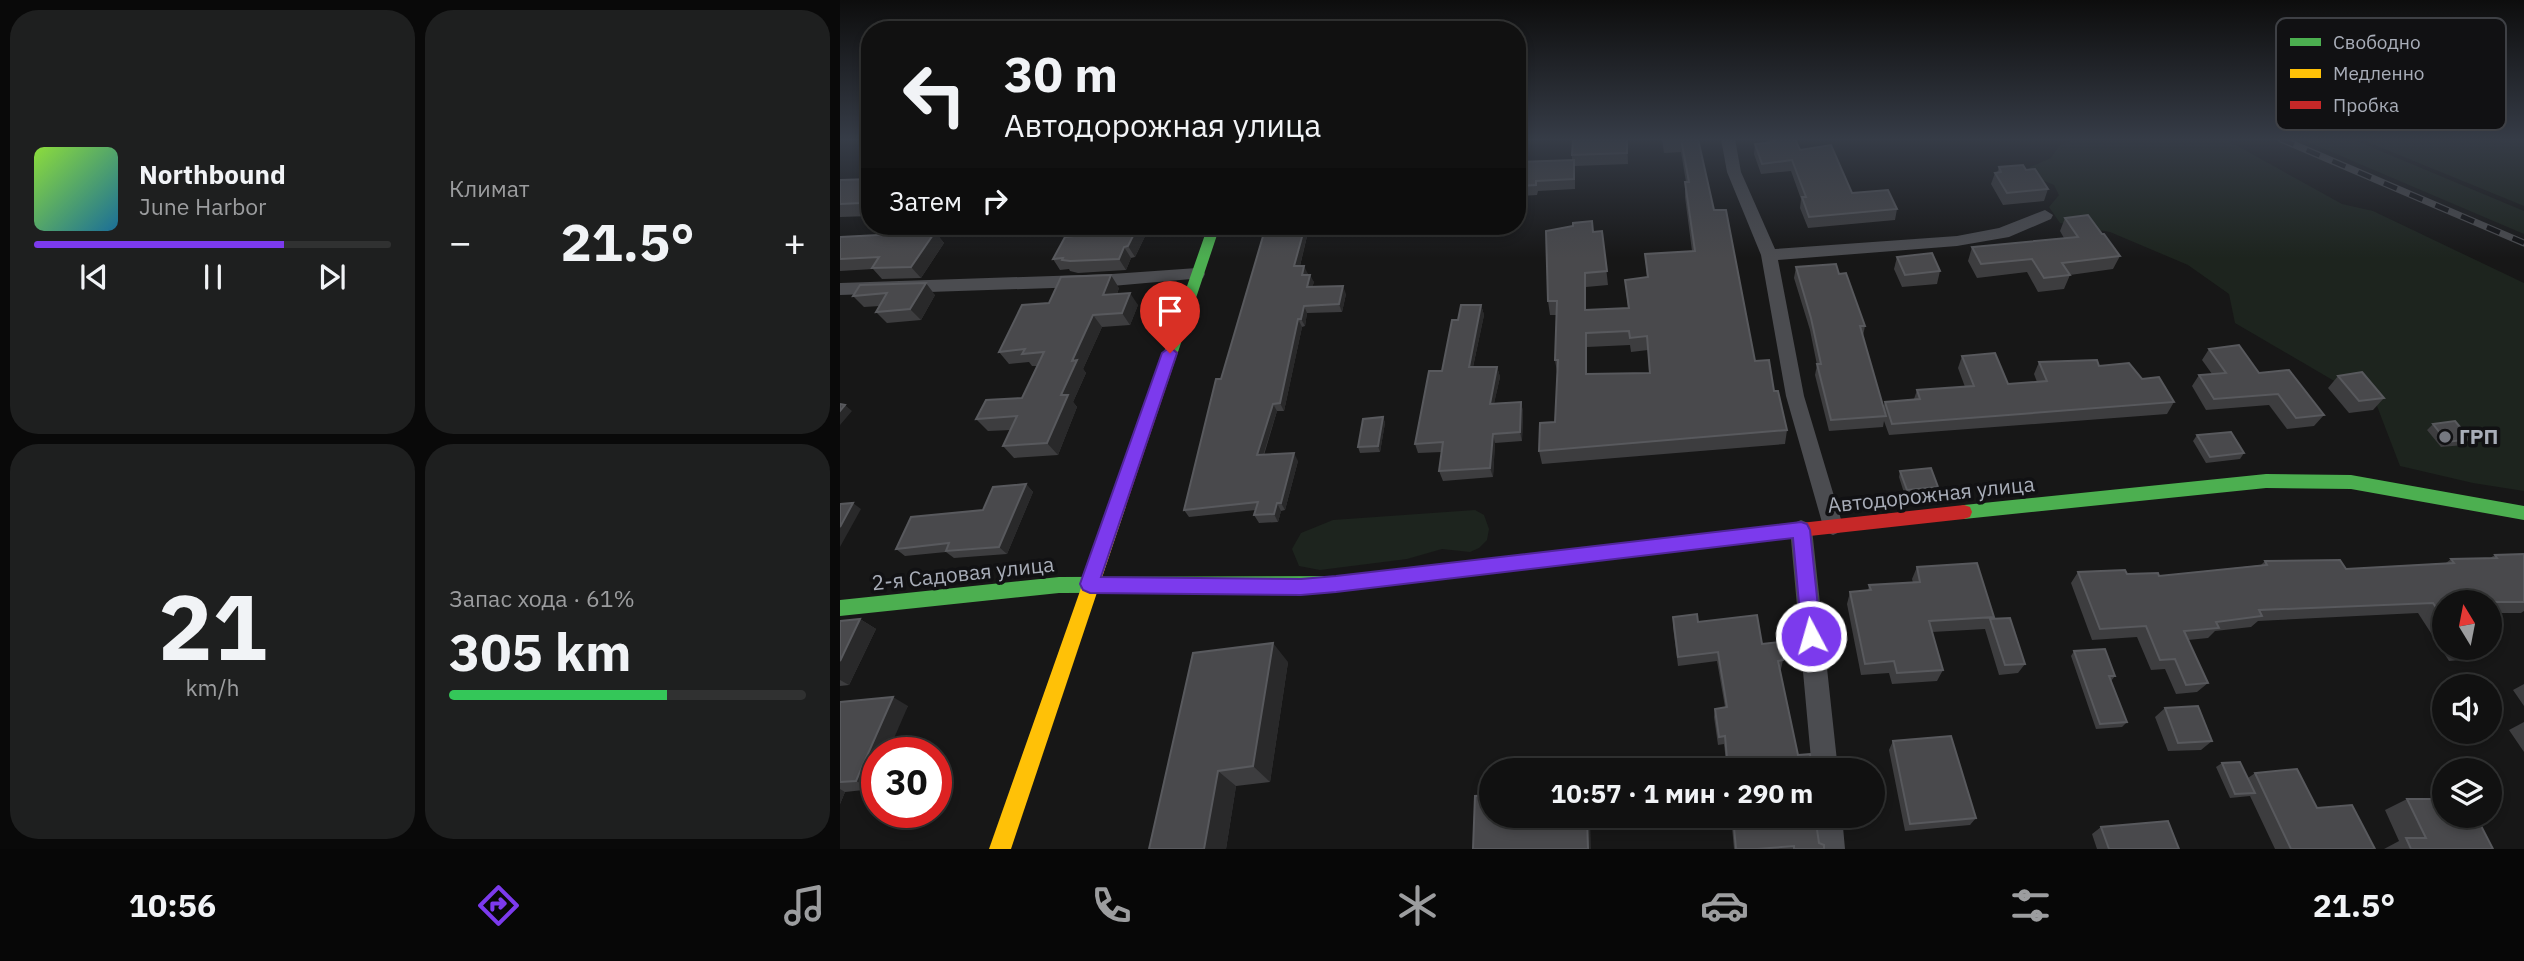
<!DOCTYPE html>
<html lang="ru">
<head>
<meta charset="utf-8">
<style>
  body { margin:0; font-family:"IBM Plex Sans",sans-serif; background:#1e1f1f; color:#f1f3f6; height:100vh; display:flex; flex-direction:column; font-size:26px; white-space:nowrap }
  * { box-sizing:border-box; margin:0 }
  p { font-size:23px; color:#9c9d9f }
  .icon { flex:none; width:38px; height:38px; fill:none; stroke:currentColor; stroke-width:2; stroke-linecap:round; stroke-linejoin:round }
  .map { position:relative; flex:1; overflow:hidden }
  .side { display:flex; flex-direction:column; gap:10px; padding:10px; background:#090909; width:840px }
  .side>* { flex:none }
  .hud { position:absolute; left:21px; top:21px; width:665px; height:214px; border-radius:28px; box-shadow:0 4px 10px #0003,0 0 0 2px #303131; background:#111; color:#f1f3f6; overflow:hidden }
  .needle { width:46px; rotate:350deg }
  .tools { position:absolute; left:1592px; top:590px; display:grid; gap:14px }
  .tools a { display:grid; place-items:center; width:70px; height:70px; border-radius:50%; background:#111; box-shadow:0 4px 10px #0003,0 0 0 2px #303131; font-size:35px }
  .speed { position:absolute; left:21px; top:737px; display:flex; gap:14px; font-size:35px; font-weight:700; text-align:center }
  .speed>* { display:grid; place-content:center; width:91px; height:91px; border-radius:50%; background:#111; box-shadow:0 4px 10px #0003,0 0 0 2px #303131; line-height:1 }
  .speed .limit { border:10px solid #d22; background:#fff; color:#111 }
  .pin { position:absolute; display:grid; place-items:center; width:60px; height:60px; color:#fff; margin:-72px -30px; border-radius:50% 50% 50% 0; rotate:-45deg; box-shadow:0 0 7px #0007 }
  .pin .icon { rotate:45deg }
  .me { position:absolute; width:77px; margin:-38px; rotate:354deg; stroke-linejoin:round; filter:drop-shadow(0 0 5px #0008) }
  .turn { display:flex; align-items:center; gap:24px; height:147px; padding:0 28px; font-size:32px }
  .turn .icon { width:91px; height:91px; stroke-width:2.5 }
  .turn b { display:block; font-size:49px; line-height:60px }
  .then { display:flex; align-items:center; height:66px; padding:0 28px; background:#0003; gap:14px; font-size:26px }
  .big { font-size:52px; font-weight:700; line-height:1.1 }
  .side .widget { flex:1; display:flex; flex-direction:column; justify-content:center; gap:10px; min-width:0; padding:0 24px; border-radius:28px; background:#1e1f1f }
  .side .dial { align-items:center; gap:0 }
  .dial b { font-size:91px; line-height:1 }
  .song { display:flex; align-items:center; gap:21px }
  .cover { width:84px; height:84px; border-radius:10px; background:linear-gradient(135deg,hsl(90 70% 55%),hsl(200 70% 35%)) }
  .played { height:7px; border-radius:4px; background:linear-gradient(90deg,#7c3aed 70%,#303131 70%) }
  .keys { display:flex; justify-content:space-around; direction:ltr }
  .heat { display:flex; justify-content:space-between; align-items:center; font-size:38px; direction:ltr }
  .charge { height:10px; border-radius:5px; background:linear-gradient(90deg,#34c759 61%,#303131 0) }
  .side .tiles { flex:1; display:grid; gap:10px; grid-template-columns:repeat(2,1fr) }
  .trip { position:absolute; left:639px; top:758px; width:406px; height:70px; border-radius:35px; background:#111; box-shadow:0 4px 10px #0003,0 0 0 2px #303131; font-weight:700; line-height:70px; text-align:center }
  .tab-bar { display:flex; height:112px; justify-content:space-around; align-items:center; background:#070707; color:#9c9d9f }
  .tab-bar .icon { width:49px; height:49px }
  .tab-bar .selected { color:#7c3aed }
  .tab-bar b { font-size:32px; color:#f1f3f6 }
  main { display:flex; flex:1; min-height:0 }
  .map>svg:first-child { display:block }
</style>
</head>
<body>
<main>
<section class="side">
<div class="tiles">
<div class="widget">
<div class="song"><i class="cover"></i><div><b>Northbound</b><p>June Harbor</p></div></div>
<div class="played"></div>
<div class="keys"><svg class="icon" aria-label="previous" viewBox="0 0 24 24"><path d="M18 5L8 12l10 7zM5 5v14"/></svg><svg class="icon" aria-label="pause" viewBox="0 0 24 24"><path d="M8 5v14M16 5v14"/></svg><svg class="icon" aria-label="next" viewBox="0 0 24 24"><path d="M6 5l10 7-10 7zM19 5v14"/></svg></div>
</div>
<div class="widget"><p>Климат</p>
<div class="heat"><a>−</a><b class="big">21.5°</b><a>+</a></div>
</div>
<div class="widget dial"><b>21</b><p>km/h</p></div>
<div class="widget"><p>Запас хода · 61%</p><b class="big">305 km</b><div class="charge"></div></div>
</div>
</section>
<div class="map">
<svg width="1684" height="849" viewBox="0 0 1684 849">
  <rect width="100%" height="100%" fill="#171717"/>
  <path fill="#1d241e" d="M1234 139H1385L1502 204 1533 211 1684 283V491L1633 483 1560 466 1537 406 1395 323 1389 294 1348 265 1270 232 1220 223 1209 207 1219 195 1214 185 1188 174 1190 167 1211 158 1219 146Z
    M1461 139H1512L1684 211V234Z
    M1520 139H1684V206Z
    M635 510 644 515 649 529 647 540 639 548 630 552 602 549 567 559 480 570 459 566 452 549 461 533 493 520Z"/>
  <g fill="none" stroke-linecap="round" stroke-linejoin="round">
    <path fill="#4b4c50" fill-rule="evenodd" d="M881 139H895L901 172 935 249 1117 236 1159 228 1205 210 1213 215 1211 219 1169 237 1117 246 938 260 964 396 1003 526 1000 532 993 535 986 532 983 526 946 396 921 255 887 172Z
      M357 268 363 270 365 274 363 278 272 286 0 295V283L272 274Z
      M961 520 968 523 972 529 998 770H972L950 529 954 523Z
      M976 816H1002L1005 849H979Z"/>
    <path fill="#4caf50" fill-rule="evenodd" d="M368 226H380L338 352 331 357 324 352Z
      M1426 474 1511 475 1684 506V520L1511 489 1426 488 1124 519 1118 517 1116 512 1118 507 1124 505Z
      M823 538 829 540 832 545 829 550 823 552 496 592 219 593 0 616V600L219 577 496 576Z"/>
    <path fill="#ffc107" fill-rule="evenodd" d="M278 499 284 501 286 506 171 849H149L270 506 272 501Z"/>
    <path fill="#c62828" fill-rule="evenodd" d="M331 347 338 352 286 506 284 511 278 513 272 511 270 506 324 352Z
      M1124 505 1130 507 1132 512 1130 517 1124 519 823 552 817 550 814 545 817 540 823 538Z"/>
    <g stroke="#4b4c4f" stroke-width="7">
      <path id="rail" d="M1441 139 1684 243"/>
    </g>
    <use href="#rail" stroke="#111113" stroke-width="4.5" stroke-dasharray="14" stroke-linecap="butt"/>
  </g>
  <path fill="#3d3d3f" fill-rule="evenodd" d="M787 139 788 164 735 166V189L698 191 697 195 679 196 677 185 732 160V155Z
    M822 139H858L874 210 915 361 934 391 947 430 945 444 702 464 699 451 715 422 717 372 715 360 717 315H710L708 301 753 232 762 231 768 285 746 287V310L788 308 785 280 807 277 805 254 852 251 845 197V182H846L841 152 824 153ZM790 345 791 352 808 350 809 373 747 374V347Z
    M927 139H955L960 150 1012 193 1057 209 1055 220 968 228 960 208 961 199 951 171 921 174 914 154 915 144 928 142Z
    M1159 167 1186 170 1208 189 1204 201 1163 205 1151 184 1155 173H1157Z
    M30 179V216L0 217V180Z
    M1225 218 1262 234 1280 256 1273 269 1230 275 1224 289 1198 292 1187 272 1137 278 1128 261 1132 247 1224 238 1220 231Z
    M244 226H310L295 257 291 258 286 270 238 273 230 271 229 269 220 270 213 259Z
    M426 226H490L488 231 468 232 460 266 468 274 467 275 474 282 472 287 506 294 502 312 467 313 465 326 462 327 444 411H437L424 455 458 461 445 510 441 511 438 522 419 523 414 515 416 510 349 517 344 510Z
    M95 232 104 243 81 278 42 279 33 269 0 271V237Z
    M1057 257 1100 271 1097 284 1062 287 1054 269Z
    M956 267 1025 326 1023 336 1043 408 1045 402 1074 399 1077 390 1125 387 1118 368 1122 356 1168 384 1197 382 1194 374 1199 362 1259 366 1302 379 1334 402 1327 414 1049 435 1044 421 1043 427 989 431 975 375 977 365 970 330 954 278Z
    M20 285 95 295 81 320 47 323 36 312 40 306 24 307 13 296Z
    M279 288 277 294 298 305 290 325 262 327 243 369 246 373 233 402 237 407 218 455 174 458 163 446 171 430 148 431 136 419 182 398 197 366H192L189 362 169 364 159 352 209 303Z
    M641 305 644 315 633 367H657L660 377 654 403 681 402 683 412 682 441 655 443 653 477 603 481 599 471 602 452 578 453 575 444 602 371 618 320Z
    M1369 349 1419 373 1484 415 1474 426 1447 429 1429 405 1366 410 1352 386 1359 375 1372 374 1362 360Z
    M1498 376 1544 398 1533 410 1509 413 1488 388Z
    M543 417 545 423 540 452 520 453 518 447Z
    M1593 424 1630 439 1624 445 1601 447 1587 430Z
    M1357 435 1404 453 1400 459 1366 463 1353 441Z
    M1060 471 1098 487 1096 493 1065 496 1059 477Z
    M186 484 193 492 167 554 114 558 106 552 65 556 56 549 143 510Z
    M1684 554V611L1681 613H1650V602H1605V648H1646L1647 649 1631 659 1609 661 1578 613 1418 621 1411 627 1375 631 1368 638 1348 640 1368 683 1357 692 1336 694 1325 669 1311 670 1297 637 1252 640 1231 583 1238 572 1319 576 1421 565 1425 561 1506 569 1606 563 1611 559 1650 558 1655 555Z
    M1077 567 1154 617 1152 619 1185 664 1178 673 1159 675 1145 629 1092 632 1103 670 1097 681 1052 684 1049 673 1021 675 1007 604 1010 592 1028 591 1029 585 1073 583 1072 579Z
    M833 617 858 622 922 644 943 660 941 669 939 670 958 755 972 770H887L884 744 878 745 874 717 875 709 885 707 877 661 838 666 833 627Z
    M20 619 36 629 9 685 0 686V621Z
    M1234 651 1275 676 1271 681 1287 722 1282 727 1256 729 1231 656Z
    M448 662 430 782 396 786 386 849H309Z
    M1684 684V706L1673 690Z
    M0 702 68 706 37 752V779L33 789 5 792 0 804Z
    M1325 708 1372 741 1361 750 1328 751 1315 717Z
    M1684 722V752L1669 730Z
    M1053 741 1136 818 1130 825 1065 831 1049 750Z
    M1382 763 1408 778 1415 773 1477 808 1535 849H1435L1410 796 1390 798 1376 767Z
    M1567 799 1653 849H1544L1559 841 1545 810Z
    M891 816H975L979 843 984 849H894Z
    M1261 827 1339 849H1257L1252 834Z"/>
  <path fill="#29292a" d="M30 192V214L21 203Z
    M298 226H310L295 257 288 246Z
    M465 226 468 232 458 274 454 266Z
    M95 232 104 243 81 278 71 267Z
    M284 247 291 258 286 270 279 259Z
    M464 266 468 274 465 283 462 275Z
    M745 273 746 287V324L745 310Z
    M271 275 279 288 272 307 263 295Z
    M470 275 474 282 470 295 467 287Z
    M86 283 95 295 81 320 70 309Z
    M503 286 506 294 502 312 499 304Z
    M290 293 298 305 290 325 282 313Z
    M641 305 644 315 631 376 629 367Z
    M464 306 467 313 465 326 461 319Z
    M253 315 262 327 243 369 246 373 233 402 237 407 218 455 207 443 232 361Z
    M458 319 462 327 444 411 440 403Z
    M746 333 747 347V388L746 374Z
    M657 367 660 377 652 413 650 404Z
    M681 402 683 412 682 441 680 432Z
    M433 404 437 411 421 462 417 455Z
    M5 405 12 411 0 425V411Z
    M543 417 545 423 540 452 538 446Z
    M653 434 655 443 653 477 650 468Z
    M454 453 458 461 445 510 441 503Z
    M186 484 193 492 167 554 159 547Z
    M13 503 21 509 0 547V527Z
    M437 503 441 511 438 522 434 514Z
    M20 619 36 629 9 685 0 680V661Z
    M433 643 448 662 430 782 413 766Z
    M53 697 68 706 48 752H37V779L33 789 16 781Z
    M378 771 396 786 386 849H364Z
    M0 789 5 792 0 804Z
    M747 816H750L751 849H748Z"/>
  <path fill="#49494c" stroke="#58595d" stroke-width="2" fill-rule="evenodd" d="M733 139H787V153L732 155Z
    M841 139H858L874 210H886L915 361 929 360 934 391H938L947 430 699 451 700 423 715 422 718 360H715L717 301H708L706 231 733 226V223L752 221 753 232 762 231 767 271 745 273V310L789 308 785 280 808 277 805 254 855 251 845 182H849ZM789 331 790 338 807 336 810 373 746 374V333Z
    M933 139H955L960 150 991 145 1012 193 1048 190 1057 209 969 217 962 197H966L952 160 922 164 915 144 934 142Z
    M734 160V179L696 181V185L677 186 679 162Z
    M1183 165 1186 170 1195 169 1208 189 1167 193 1155 173 1161 172 1159 167Z
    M30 179V192L21 203 0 204V180Z
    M1248 215 1262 234H1264L1280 256 1222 263 1230 275 1204 278 1192 259 1141 264 1132 247 1238 237 1225 218Z
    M244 226H298L288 246 284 247 279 259 230 261 222 260 223 258 213 259 225 237 234 236Z
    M426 226H465L454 266H464L462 275H470L467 287 503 286 499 304 464 306 461 319H458L440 403 433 404 417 455 454 453 441 503H437L434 514 414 515 418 502 344 510 376 379H381Z
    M95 232 71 267 32 268 39 257 0 259V237Z
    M1092 253 1100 271 1065 275 1057 257Z
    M996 264 999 274 1006 273 1025 326H1020L1046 416 991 420 977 364H981L971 318 956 267Z
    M271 275 263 295 290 293 282 313 253 315 232 361 237 360 221 395H228L207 443 163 446 177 416 136 419 146 400 182 398 204 352 182 354 185 349 159 352 182 305 209 303 221 277Z
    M86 283 70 309 36 312 47 293 13 296 20 285Z
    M621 305H641L629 367H657L650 404 681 402 680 432 653 434 650 468 599 471 603 442 575 444 589 371H602L612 320H618Z
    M1399 345 1419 373 1449 370 1484 415 1456 418 1438 394 1374 399 1359 375 1386 373 1369 349Z
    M1155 353 1168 384 1207 381 1199 362 1257 360 1259 366 1289 363 1302 379 1319 377 1334 402 1052 424 1045 402 1080 399 1077 390 1134 386 1122 356Z
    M1522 372 1544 398 1519 401 1498 376Z
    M0 404 5 405 0 411Z
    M543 417 538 446 518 447 523 419Z
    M1615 421 1630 439 1607 442 1593 424Z
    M1391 432 1404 453 1370 457 1357 435Z
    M1091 468 1098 487 1067 490 1060 471Z
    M186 484 159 547 106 551 109 543 56 549 71 517 143 510 153 487Z
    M13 503 0 527V504Z
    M1684 554V602H1605V621L1593 603 1419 610 1422 616 1376 622 1379 628 1344 631 1368 683 1346 685 1335 659 1320 660 1306 626 1260 629 1238 572 1285 570 1287 574 1318 573 1319 576 1427 565 1425 561 1500 560 1506 569 1614 563 1611 559 1657 558 1655 555Z
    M1137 563 1154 617 1089 621 1103 670 1057 673 1054 661 1025 664 1010 592 1031 590 1029 585 1080 582 1077 567Z
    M857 614 858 622 917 615 922 644 939 642 943 660 938 661 958 755 970 754 972 770H888L885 736 879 737 875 709 887 707 878 652 838 657 833 617Z
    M1170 618 1185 664 1165 665 1150 619Z
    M20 619 0 661V621Z
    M433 643 413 766 378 771 364 849H309L353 653Z
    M1622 648H1646L1647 649 1624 650Z
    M1265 649 1275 676H1269L1287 722 1260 724 1234 651Z
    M53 697 16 781 0 782V702Z
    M1358 706 1372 741 1338 743 1325 708Z
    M1111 736 1136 818 1070 824 1053 741Z
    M1400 762 1415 793 1395 794 1382 763Z
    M1457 769 1477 808 1512 805 1535 849H1451L1415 773Z
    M651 795V816H747L748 849H633L635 796Z
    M1567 799H1605V816H1636L1653 849H1571L1566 838H1586Z
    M893 816H975L979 843 984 845V849H954V846L917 849H896Z
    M1328 821 1339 849H1269L1261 827Z"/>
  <linearGradient id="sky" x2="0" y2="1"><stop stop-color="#0d0d0d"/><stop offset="0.54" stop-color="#363c47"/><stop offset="1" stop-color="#363c47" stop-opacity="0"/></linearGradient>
  <rect width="1684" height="258" fill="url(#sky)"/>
  <path fill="#7c3aed" stroke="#51269a" stroke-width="2" d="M330 347 337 353 261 577 461 579 496 576 961 522 967 524 970 530 981 636 978 642 971 645 965 642 962 636 953 538 496 592 461 595 250 593 243 590 240 584 322 353Z"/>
  <circle fill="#757880" stroke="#111113" stroke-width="2.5" cx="1605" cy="437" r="7"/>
  <g text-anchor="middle" stroke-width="7" stroke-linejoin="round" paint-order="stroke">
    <g font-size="21" font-weight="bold" fill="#a8adb8" stroke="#111113" text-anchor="start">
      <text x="1619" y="444">ГРП</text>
    </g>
    <g font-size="21" fill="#a8adb8" stroke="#111113">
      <text transform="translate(1091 495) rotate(-6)" y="7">Автодорожная улица</text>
      <text transform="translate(123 574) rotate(-6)" y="7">2-я Садовая улица</text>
    </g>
  </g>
  <rect x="1436" y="18" width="230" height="112" rx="10" fill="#111113" stroke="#3e4045" stroke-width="2"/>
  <rect x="1450" y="38" width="31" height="8" fill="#4caf50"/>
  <rect x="1450" y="69" width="31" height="9" fill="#ffc107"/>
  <rect x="1450" y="101" width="31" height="8" fill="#c62828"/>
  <g font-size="19" fill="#a8adb8">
    <text x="1493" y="49">Свободно</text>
    <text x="1493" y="80">Медленно</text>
    <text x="1493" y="112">Пробка</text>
  </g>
</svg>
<div class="tools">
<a><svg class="needle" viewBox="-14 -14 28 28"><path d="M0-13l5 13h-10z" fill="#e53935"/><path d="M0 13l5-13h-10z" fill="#9c9d9f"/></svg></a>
<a><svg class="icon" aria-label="sound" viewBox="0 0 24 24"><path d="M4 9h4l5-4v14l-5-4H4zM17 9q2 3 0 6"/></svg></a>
<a><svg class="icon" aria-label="layers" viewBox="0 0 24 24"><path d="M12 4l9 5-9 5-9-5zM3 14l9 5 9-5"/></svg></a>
</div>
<div class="speed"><div class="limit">30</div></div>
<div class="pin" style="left:330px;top:353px;background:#d93025"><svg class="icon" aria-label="arrive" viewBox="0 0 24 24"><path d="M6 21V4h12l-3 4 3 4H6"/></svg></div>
<svg class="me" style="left:971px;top:636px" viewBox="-20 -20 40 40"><circle r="17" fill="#7c3aed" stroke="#fff" stroke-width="3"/><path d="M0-11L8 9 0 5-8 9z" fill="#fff"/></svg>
<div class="trip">10:57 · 1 мин · 290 m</div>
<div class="hud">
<div class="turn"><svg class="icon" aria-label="left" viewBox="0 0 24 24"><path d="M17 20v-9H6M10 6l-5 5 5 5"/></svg><div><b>30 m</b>Автодорожная улица</div></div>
<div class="then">Затем<svg class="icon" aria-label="right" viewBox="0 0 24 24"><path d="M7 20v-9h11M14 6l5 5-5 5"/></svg></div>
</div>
</div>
</main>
<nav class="tab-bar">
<b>10:56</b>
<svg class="icon selected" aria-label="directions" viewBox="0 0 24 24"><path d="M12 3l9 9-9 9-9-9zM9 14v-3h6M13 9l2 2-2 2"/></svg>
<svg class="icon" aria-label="music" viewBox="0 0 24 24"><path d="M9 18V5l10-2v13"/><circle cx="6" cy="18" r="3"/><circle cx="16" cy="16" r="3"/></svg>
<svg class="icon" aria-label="phone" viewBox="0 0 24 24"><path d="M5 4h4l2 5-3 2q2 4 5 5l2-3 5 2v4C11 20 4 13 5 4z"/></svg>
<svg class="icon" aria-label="climate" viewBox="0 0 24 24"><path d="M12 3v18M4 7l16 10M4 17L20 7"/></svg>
<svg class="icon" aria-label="car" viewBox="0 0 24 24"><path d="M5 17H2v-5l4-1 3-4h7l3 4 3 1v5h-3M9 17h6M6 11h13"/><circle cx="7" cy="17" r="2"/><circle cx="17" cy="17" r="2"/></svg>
<svg class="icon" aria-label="filters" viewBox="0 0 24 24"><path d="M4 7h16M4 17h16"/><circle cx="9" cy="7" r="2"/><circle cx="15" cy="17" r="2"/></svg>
<b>21.5°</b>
</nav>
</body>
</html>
